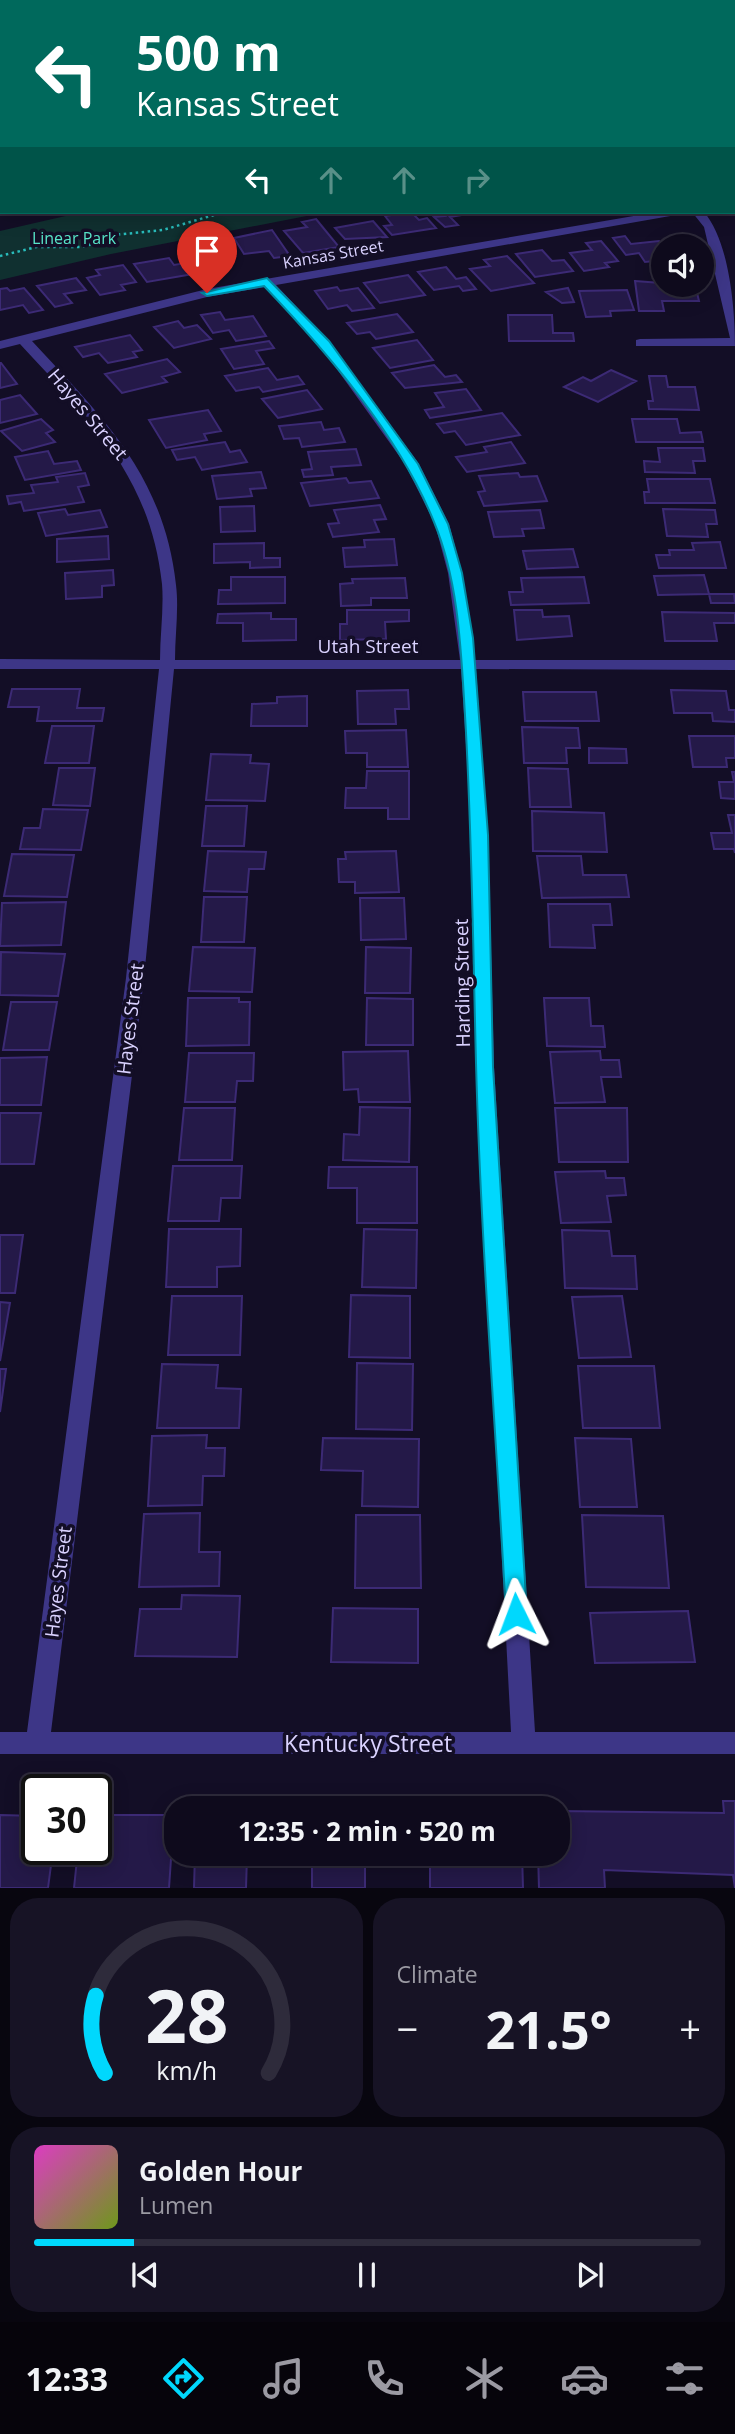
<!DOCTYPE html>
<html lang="en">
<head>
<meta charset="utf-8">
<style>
  body { margin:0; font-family:"Open Sans",sans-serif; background:#171325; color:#f1f3f6; height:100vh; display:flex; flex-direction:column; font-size:26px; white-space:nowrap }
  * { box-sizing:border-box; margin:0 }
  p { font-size:23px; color:#9b9aa3 }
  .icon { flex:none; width:38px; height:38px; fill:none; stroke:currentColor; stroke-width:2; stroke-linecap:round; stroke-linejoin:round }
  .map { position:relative; height:1888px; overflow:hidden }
  .sheet { display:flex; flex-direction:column; gap:10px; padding:10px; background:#08060f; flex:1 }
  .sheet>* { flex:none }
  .top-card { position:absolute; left:0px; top:0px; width:735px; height:214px; box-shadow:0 4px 18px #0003,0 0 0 2px #2e2b3b; background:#00695c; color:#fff; overflow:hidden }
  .tools { position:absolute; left:651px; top:234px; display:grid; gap:14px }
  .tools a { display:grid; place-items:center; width:63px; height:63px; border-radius:50%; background:#0e0a1c; box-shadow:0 4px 18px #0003,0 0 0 2px #2e2b3b; font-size:35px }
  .speed { position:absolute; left:21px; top:1774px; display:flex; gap:14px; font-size:35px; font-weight:700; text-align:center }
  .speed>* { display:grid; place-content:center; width:91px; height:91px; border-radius:50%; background:#0e0a1c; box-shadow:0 4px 18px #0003,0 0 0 2px #2e2b3b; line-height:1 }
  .speed .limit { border:4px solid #111; border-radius:10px; background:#fff; color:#111 }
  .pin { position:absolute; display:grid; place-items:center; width:60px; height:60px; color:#fff; margin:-72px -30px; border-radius:50% 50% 50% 0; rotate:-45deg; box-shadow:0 0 7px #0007 }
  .pin .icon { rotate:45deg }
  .me { position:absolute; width:77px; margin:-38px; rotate:357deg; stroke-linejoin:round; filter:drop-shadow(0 0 5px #0008) }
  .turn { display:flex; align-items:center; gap:24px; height:147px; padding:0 21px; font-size:32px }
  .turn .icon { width:91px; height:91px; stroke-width:2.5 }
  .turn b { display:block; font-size:49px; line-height:60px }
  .lanes { display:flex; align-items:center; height:66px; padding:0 21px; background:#0003; justify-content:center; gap:35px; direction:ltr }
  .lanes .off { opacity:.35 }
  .big { font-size:52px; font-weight:700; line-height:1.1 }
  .sheet .tile { flex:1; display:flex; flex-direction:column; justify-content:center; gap:10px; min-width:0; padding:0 24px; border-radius:28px; background:#171325 }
  .sheet .dial { align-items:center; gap:0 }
  .dial svg { height:182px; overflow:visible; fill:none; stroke:#2e2b3b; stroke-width:7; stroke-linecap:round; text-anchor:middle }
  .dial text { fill:#f1f3f6; stroke:none }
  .song { display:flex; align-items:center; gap:21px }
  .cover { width:84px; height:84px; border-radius:10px; background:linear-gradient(135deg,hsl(310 70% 55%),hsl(80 70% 35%)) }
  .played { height:7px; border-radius:4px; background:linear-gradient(90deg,#00d8fd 15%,#2e2b3b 15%) }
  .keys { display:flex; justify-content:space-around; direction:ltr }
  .heat { display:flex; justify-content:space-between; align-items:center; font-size:38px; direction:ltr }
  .sheet .tiles { flex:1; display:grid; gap:10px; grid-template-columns:1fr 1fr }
  .tile:last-child { grid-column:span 2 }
  .trip { position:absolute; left:164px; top:1796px; width:406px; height:70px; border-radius:28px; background:#0e0a1c; box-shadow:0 4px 18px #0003,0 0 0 2px #2e2b3b; font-weight:700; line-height:70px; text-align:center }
  .tab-bar { display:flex; height:112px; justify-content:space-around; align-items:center; background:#06040b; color:#9b9aa3 }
  .tab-bar .icon { width:49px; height:49px }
  .tab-bar .selected { color:#00d8fd }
  .tab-bar b { font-size:32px; color:#f1f3f6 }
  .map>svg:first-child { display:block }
</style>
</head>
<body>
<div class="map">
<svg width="735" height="1888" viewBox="0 0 735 1888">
  <rect width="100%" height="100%" fill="#130e26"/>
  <path fill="#103030" d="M83 212H327L111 254 0 280V231Z"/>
  <path fill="#241948" stroke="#3c2a75" stroke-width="2" d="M411 212 419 220 427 218 436 228 392 235 384 226 392 225 385 216Z
    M441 212H472L473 213 450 217 458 225 445 227 434 217 445 216Z
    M316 219 339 247 303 253 284 231 307 227 302 222Z
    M373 221 387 237 345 239 335 228Z
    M272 230 290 256 274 258 269 251 244 254 234 238Z
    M625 236 631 244 659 241 664 247 663 260 645 262 639 253 626 255 613 238Z
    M220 239 235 256 212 260 219 269 201 273 192 263 200 261 186 245Z
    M601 241 618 261 605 263 609 267 584 271 570 253 592 250 586 243Z
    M542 250 552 261 564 260 573 271 535 277 516 254Z
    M507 256 534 283 491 291 470 269 490 266 484 260Z
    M169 258 174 265 185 263 193 274 147 282 134 264Z
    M123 265 136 282 121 285 125 290 100 295 87 278 100 275 96 270Z
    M446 267 456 279 466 277 476 289 463 291 459 286 434 290 418 272Z
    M408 275 425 295 380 303 364 283Z
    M76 278 86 290 64 294 72 303 55 307 37 286Z
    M635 281 687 285 688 293H697L699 301H662L664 311H639Z
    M337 287 340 291 358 288 374 308 352 311 347 305 328 309 315 291Z
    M7 288 10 291 24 288 43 310 29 313 23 305 0 310V289Z
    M568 288 574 302 562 303 546 292Z
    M627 290 634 310 610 311 611 316 586 317 579 291Z
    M220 312 225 320 253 316 266 336 236 341 229 330 213 333 201 315Z
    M397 314 413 332 376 339 370 332 357 334 347 323Z
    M508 315H552L553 333H573L574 341H509Z
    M178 321 184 328 197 325 211 339 174 348 154 327Z
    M130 335 142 350 133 352 137 357 108 363 99 353 83 357 75 347Z
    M417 340 433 360 390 368 373 348Z
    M269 341 274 348 256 351 264 364 234 369 221 349Z
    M167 359 180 372 162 377 167 382 122 393 105 374Z
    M0 363H1L17 384 0 388Z
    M434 365 445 377 456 375 462 382 405 388 392 373Z
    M268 368 277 380 298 376 304 384 263 392 259 387 236 391 225 376Z
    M611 370 636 381 598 402 564 387 583 377 591 381Z
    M649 376H666L668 387H695L699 410 649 409 648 401H653Z
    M466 389 481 410 430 418 425 410 444 407 435 393Z
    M307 390 322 409 278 418 262 399Z
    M20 395 37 414 0 423V400Z
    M208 410 221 431 204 434 207 440 166 448 149 420Z
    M502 413 520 435 466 445 455 431 444 433 437 424Z
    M41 419 53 430 46 433 55 442 22 451 1 431Z
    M632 419H677L680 433 701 432 703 442H636Z
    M321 422 324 430 339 428 345 442 302 447 299 438 284 439 279 426Z
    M225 442 230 452 240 450 247 462 202 470 195 457 177 460 172 450Z
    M511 442 525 463 467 472 456 457 487 452 484 447Z
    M658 448H703L705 461H693L695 473 645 472 644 461 660 462Z
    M356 449 361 465 331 467 333 475 304 477 302 470 312 469 308 452Z
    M48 451 54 464 77 461 81 470 25 480 15 457Z
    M261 472 266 488 250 489 252 496 217 499 212 476Z
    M85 473 89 485 78 487 84 502 24 511 21 502 9 504 7 496 34 493 31 485 58 482 56 477Z
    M518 473 520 477 537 476 547 501 484 506 478 492 485 491 479 476Z
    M346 478 349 483 371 481 379 498 310 506 301 483Z
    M647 479H710L715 503H645L644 492H649Z
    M380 505 386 519 374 520 379 532 333 537 328 524 339 523 334 510Z
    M254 506 255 531 221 532 220 507Z
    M65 509 68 515 100 510 107 527 46 536 38 513Z
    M663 509 715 510 717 524H706L708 537 667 536Z
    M540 510 544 528 522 529 524 536 494 537 488 512Z
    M108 536 109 559 57 562V539Z
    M394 539 397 565 345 567 343 548 365 547 364 540Z
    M720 542 726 568H659L656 555H670L669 550H694L692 543Z
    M264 543V558H280V567L250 568V562L214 563V544Z
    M573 549 578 567 527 569 523 551Z
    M113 570 114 585 102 586V597L66 599 65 573Z
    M704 575 709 594 658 595 654 576Z
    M231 577H285V603L218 604 219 590H231Z
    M584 577 589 603 511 605 509 592H523L521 578Z
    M405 578 407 598H371V605L341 606 340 584 353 583 352 579Z
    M709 594H734L735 603H711Z
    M347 610H409V621L385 622 386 639 340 640V624H347Z
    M514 610H542L543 617 569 616 572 636 517 640Z
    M662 612 735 613V623H714L717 641H665Z
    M271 613V619H296V640L243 641V623H217L218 614Z
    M12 689H80L77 708H104L102 721H37L39 707H8Z
    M408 690 409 709H395L396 724H358L357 691Z
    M671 690 726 691 729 710H735V722L713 721 712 713H674Z
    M523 692H596L599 721H525Z
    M307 696V726H251L252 704 277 703V697Z
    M52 726H94L89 763H45Z
    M522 727 578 728 580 748H566L567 763H524Z
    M406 730 408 767H367V753H346L345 731Z
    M689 736H735V758H726L727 767H693Z
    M589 748 626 749 627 763H589Z
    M211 754 251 755 250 763 269 764 265 801 206 800Z
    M59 768H95L90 806 53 805Z
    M528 768 568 769 571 807H530Z
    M367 771H409V819H388V808H345L346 788H366Z
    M732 772H735V799L721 798 719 782H734Z
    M206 806H247L244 846H202Z
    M43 809 88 810 81 850 20 849 24 828H40Z
    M532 811 604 813 607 852 533 851Z
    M728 815H735V853L734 849H714L711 833H732Z
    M208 851 266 852 264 869H249L247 892 204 891Z
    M396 851 399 892 355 893V882H339L338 859H346L345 852Z
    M12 854 74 855 67 897 4 896Z
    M537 856H581L583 875H626L629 897 542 898Z
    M204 897H247L244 942H201Z
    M360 898H404L406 939 361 940Z
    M66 902 61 945 0 946 2 903Z
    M548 904H610L612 925H593L595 948 550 947Z
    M193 947 255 948 252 992 189 991Z
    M366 947 411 948 410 993H365Z
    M1 952 65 954 58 996 0 995Z
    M188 998H239V1002H250L249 1045 186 1046Z
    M367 998 413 999V1045H366Z
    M544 998H589L591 1026H603L605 1047 547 1046Z
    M11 1002H57L49 1050H3Z
    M408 1051 410 1102H359L358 1089 344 1090 343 1052Z
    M600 1051 601 1060H619L621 1077H601L605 1102 555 1103 550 1052Z
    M189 1053H254L253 1081H237L235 1102H185Z
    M47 1057 41 1105H0V1058Z
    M360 1107 410 1108 409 1162 343 1160 344 1134 359 1135Z
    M184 1108H235L232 1160H179Z
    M555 1108H627L628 1162H559Z
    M0 1113H41L34 1164H0Z
    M173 1166H242L240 1198H221L219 1221H168Z
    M329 1167H417V1223H357V1188H328Z
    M605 1171 606 1178H624L626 1195 607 1196 611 1222 561 1223 555 1172Z
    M169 1229H241L240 1266 217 1267V1287H166Z
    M364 1229 417 1230 416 1288 362 1287Z
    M562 1230 609 1231 612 1256H635L637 1289 565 1288Z
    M0 1235H23L15 1293H0Z
    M351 1295 410 1296V1358L349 1357Z
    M172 1296H242L240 1355H168Z
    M622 1296 631 1357 579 1358 572 1297Z
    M0 1302 10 1303 0 1361Z
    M357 1363 413 1364 412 1430 356 1429Z
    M162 1364 218 1365 216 1388 241 1389 239 1428H157Z
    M578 1366H654L660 1428H583Z
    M0 1369H6L0 1412Z
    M207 1435 206 1448H225L224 1476H203L202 1505 148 1506 152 1436Z
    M323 1438 419 1439 418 1507 362 1506 363 1471 321 1470Z
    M575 1438 631 1439 637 1507H580Z
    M200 1513 199 1552H220L219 1586 139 1587 144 1514Z
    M356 1515H420L421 1588H355Z
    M582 1515 663 1516 669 1588 586 1587Z
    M182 1595 240 1596 237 1657 135 1656 140 1609H181Z
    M333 1608 418 1609V1663L331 1662Z
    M688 1611 695 1662 595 1663 590 1613Z
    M723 1801H735V1888L733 1875 604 1870 605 1888H539L538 1853H558V1811L724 1813Z
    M0 1815 37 1816V1850H53L48 1888H0Z
    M96 1815H174L169 1888H74L78 1850H96Z
    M195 1853H282V1855L247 1856 246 1888H194Z
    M312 1853H404V1855H365V1888H312Z
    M430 1853H522L523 1888H430Z"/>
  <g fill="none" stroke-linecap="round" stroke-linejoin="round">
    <path stroke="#29bcbb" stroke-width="2.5" stroke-dasharray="2.5 3.5" stroke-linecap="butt" d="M41 247H81L111 239
      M0 256 65 240 163 230 224 212"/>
    <path fill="#3d3687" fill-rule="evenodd" d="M160 0H178L159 2Z
      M251 0H259V2H251Z
      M341 0H349V2H341Z
      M408 0H416V2H408Z
      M434 0H442L443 2H434Z
      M618 0H626V2H618Z
      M644 0H652V2H644Z
      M733 20H735V26H733Z
      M0 27H2V33H0Z"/>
    <path fill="#3d3687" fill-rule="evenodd" d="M0 124H2V130H0Z
      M0 173H2L0 180Z
      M733 200H735L733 207Z
      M657 212H682L676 215 276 285 329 341 419 464 449 524 462 573 475 660H735V670L476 669 488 835 494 1067 535 1732H735V1754H0V1732H27L126 978 159 669H0V659L160 660C160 635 164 608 162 584 150 475 90 420 20 344L0 349V341L207 289ZM265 287 321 347 405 464 435 524 448 573 460 660H175C175 635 179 609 176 585 164 475 102 417 32 341L207 297ZM174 669H461L472 835 476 1067 511 1732H51L144 978Z
      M692 212H704C729 241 735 307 735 346H636V340L640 339 730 338 704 227Z"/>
    <path fill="#7469ff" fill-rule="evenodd" d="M733 43H735V49H733Z
      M0 49H2V55H0Z
      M733 63H735V69H733Z
      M0 69H2V75H0Z"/>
  </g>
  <path fill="#00d8fd" stroke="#008ca4" stroke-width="2" d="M267 278 329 341 418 464 448 524 462 573 473 638 488 835 493 1067 527 1614 524 1620 516 1623 509 1620 506 1614C496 1431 481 1247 476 1063 473 947 472 831 465 715 461 651 459 582 434 522 400 437 327 352 264 286L207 296 202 293Z"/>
  <g text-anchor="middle" stroke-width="7" stroke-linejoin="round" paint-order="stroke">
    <g font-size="16" fill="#58e5c9" stroke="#130e26">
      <text x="74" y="244">Linear Park</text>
    </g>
    <g font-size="16" fill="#dad2ff" stroke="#130e26">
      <text transform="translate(333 254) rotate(-10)" y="6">Kansas Street</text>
    </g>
    <g font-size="19" fill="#dad2ff" stroke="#130e26">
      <text transform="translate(88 414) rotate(50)" y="7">Hayes Street</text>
      <text x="368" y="653">Utah Street</text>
      <text transform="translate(462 983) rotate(-91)" y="7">Harding Street</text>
      <text transform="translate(130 1019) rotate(-83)" y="7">Hayes Street</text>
      <text transform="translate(58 1582) rotate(-83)" y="7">Hayes Street</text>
    </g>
    <g font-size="23" fill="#dad2ff" stroke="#130e26">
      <text x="368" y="1752">Kentucky Street</text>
    </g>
  </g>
</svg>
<div class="tools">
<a><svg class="icon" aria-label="sound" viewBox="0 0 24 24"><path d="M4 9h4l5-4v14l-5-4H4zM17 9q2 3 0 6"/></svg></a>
</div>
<div class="speed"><div class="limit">30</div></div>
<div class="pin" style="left:207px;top:293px;background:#d93025"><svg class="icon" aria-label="arrive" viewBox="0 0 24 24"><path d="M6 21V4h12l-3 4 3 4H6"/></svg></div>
<svg class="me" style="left:516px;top:1614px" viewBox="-20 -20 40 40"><path d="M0-17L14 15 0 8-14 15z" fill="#00d8fd" stroke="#fff" stroke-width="4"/></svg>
<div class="trip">12:35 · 2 min · 520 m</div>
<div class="top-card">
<div class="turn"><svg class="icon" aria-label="left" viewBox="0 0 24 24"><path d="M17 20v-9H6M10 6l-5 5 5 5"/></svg><div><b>500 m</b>Kansas Street</div></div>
<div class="lanes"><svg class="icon" aria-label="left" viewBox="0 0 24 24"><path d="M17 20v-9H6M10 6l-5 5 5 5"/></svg><svg class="icon off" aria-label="ahead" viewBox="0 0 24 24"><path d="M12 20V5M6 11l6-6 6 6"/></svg><svg class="icon off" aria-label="ahead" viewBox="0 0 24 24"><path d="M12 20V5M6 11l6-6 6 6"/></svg><svg class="icon off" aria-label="right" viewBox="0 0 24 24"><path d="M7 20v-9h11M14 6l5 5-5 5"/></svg></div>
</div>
</div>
<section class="sheet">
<div class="tiles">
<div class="tile dial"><svg viewBox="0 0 100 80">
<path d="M14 69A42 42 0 1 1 86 69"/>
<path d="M14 69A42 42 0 0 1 10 35" stroke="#00d8fd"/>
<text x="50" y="56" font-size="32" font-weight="700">28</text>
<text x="50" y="72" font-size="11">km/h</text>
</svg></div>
<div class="tile"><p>Climate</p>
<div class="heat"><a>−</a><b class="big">21.5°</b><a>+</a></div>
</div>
<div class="tile">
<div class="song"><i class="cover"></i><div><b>Golden Hour</b><p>Lumen</p></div></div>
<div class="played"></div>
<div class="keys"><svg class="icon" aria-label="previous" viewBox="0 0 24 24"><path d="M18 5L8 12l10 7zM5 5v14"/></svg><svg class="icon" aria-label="pause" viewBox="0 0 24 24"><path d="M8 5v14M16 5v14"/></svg><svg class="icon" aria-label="next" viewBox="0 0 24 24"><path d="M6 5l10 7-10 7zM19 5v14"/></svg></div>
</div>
</div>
</section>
<nav class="tab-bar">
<b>12:33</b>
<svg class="icon selected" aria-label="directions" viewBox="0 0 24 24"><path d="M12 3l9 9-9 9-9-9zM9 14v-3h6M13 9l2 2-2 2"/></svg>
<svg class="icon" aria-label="music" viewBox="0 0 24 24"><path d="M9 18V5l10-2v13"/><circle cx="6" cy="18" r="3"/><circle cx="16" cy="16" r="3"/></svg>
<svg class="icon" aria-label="phone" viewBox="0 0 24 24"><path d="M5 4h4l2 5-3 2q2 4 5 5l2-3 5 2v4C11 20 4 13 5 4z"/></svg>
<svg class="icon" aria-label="climate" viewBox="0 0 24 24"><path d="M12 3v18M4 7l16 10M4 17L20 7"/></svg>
<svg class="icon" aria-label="car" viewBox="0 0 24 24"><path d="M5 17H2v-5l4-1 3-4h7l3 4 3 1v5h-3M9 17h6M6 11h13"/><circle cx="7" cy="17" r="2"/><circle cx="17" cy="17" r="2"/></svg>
<svg class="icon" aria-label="filters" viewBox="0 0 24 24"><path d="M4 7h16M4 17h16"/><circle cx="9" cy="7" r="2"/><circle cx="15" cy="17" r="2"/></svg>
</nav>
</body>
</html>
